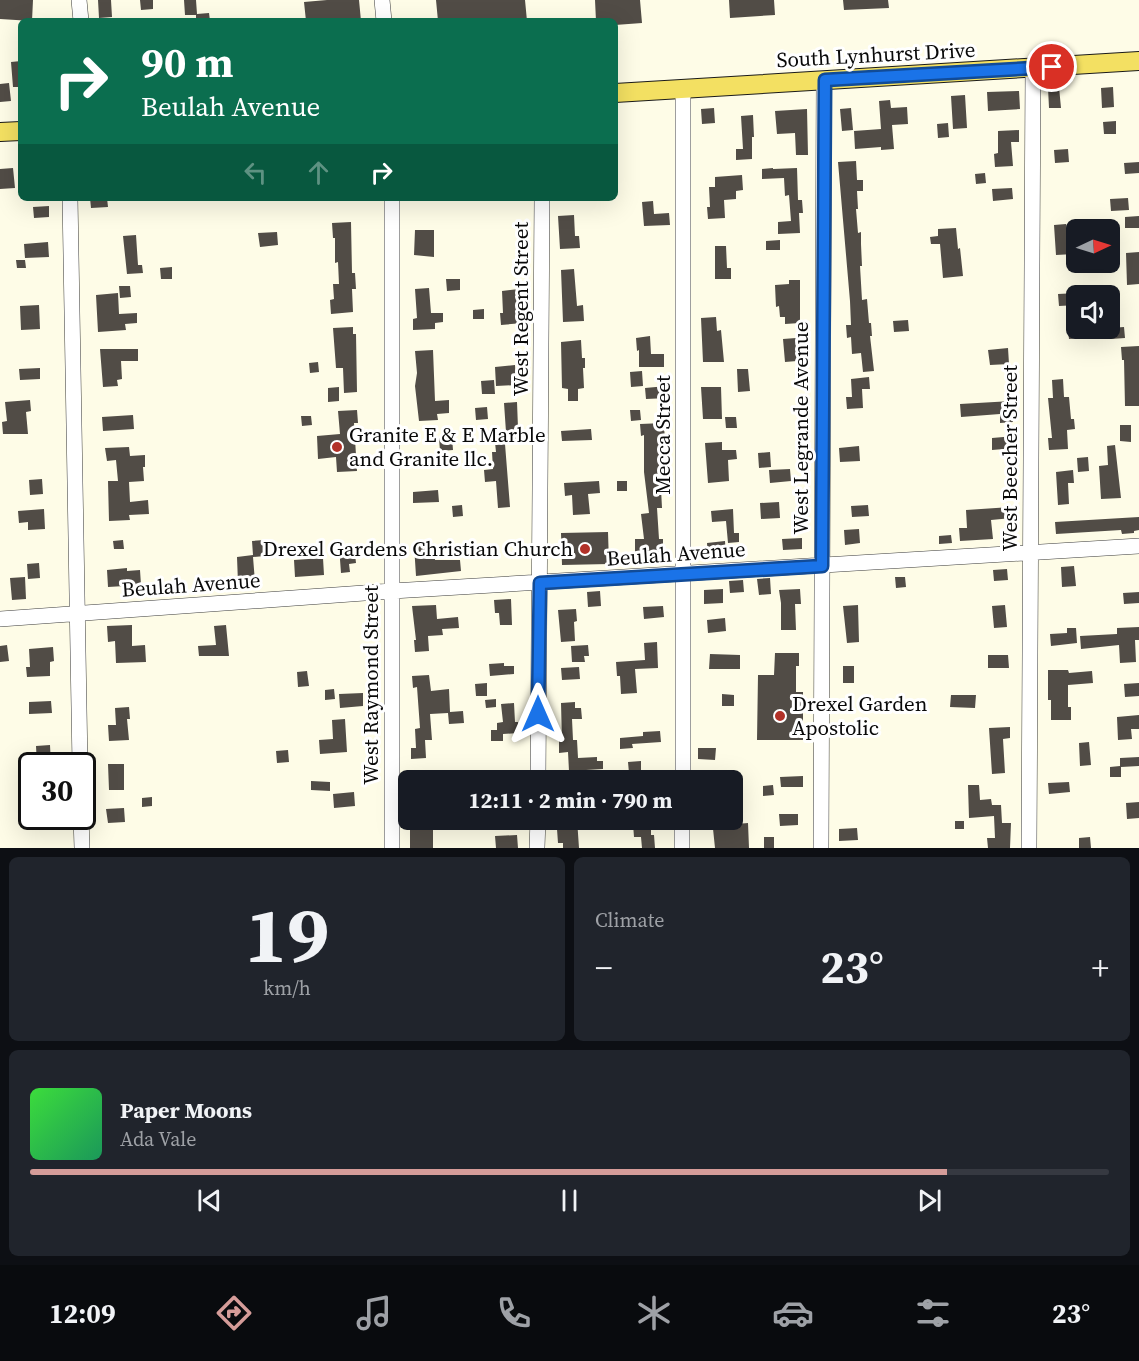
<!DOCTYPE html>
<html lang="en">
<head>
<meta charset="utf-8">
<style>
  body { margin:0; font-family:"Source Serif 4",serif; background:#20242c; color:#f1f3f6; height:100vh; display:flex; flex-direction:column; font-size:22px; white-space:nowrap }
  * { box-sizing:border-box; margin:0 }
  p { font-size:20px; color:#9ea1a6 }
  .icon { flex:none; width:33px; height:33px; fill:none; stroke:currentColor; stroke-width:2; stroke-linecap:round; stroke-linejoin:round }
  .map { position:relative; height:848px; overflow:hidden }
  .side { display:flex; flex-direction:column; gap:9px; padding:9px; background:#0d0f14; flex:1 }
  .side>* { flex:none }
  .top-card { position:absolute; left:18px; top:18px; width:600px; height:183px; border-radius:9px; box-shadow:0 6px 24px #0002; background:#0b6e4f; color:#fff; overflow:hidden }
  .needle { width:39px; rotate:86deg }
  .buttons { position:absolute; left:1066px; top:219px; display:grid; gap:12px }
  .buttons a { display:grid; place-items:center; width:54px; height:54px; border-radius:9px; background:#171b24; box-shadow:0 6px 24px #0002; font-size:30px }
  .speed { position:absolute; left:18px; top:752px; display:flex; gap:12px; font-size:30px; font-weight:700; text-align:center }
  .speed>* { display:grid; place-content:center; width:78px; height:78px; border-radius:50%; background:#171b24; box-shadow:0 6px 24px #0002; line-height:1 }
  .speed .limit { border:3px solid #111; border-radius:9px; background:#fff; color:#111 }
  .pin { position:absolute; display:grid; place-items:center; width:51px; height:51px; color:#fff; margin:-26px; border:3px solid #fff; border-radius:50%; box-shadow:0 2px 6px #0007 }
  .me { position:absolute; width:66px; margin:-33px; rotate:0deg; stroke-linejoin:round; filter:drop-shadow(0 0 4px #0008) }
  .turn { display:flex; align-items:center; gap:21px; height:126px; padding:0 24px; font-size:27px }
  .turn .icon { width:78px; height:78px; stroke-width:2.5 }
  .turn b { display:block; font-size:42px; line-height:51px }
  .lanes { display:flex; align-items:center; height:57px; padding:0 24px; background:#0003; justify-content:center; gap:30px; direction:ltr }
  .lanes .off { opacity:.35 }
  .big { font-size:45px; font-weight:700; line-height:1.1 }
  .side .tile { flex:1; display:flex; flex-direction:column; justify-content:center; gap:9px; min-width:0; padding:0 21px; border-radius:9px; background:#20242c }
  .side .dial { align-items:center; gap:0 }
  .dial b { font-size:78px; line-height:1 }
  .song { display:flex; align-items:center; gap:18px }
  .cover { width:72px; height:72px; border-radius:9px; background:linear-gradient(135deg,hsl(120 70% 55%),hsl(150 70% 35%)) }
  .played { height:6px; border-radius:3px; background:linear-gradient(90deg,#d59c99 85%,#363941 85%) }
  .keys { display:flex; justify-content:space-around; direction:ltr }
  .heat { display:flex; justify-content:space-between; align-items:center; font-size:33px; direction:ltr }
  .side .tiles { flex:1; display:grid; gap:9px; grid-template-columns:1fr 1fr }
  .tile:last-child { grid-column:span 2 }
  .trip { position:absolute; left:398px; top:770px; width:345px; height:60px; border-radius:9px; background:#171b24; box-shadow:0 6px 24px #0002; font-weight:700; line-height:60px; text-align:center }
  .dock { display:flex; height:96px; justify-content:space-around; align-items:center; background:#090b0e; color:#9ea1a6 }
  .dock .icon { width:42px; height:42px }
  .dock .current { color:#d59c99 }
  .dock b { font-size:27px; color:#f1f3f6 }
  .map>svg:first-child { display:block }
</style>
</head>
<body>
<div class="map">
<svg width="1139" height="848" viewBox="0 0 1139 848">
  <rect width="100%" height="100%" fill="#fefce7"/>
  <path fill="#514c46" d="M0 0H33L32 21 0 19Z
    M98 0H111L112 17 99 18Z
    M140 0H153V9L141 10Z
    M184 0H196L197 14 209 13 210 21H196V15H185Z
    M327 0H359L361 21H344V19L306 21 304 2Z
    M436 0H525L527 21H438Z
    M595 0H640L642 23 615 25V21H596Z
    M729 0H774L775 15 730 18Z
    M843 0H888L889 8 844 10Z
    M21 61V87H13L11 62Z
    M9 83 11 101 0 102V84Z
    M1059 87 1061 108H1049L1048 88Z
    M1113 87 1114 107 1102 108 1101 88Z
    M1019 91 1020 109 988 111 987 92Z
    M965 95 967 128 953 129 951 96Z
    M890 100 891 108 907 107 908 124 892 125 894 149 881 150V147L855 149 854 131 881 129 879 101Z
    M714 108 715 123 702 124 701 109Z
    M851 108 853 130 842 131 840 109Z
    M807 109 808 155H796L795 133 777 134 775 111Z
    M753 115 754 137H752V159L736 160V149H743L741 116Z
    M1116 121V134H1104L1103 122Z
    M948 123 949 137 938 138 937 124Z
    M1019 130V142H1011L1013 166 995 167 994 154 998 153V131Z
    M1068 149 1069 162 1055 163 1054 150Z
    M856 161 857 180H863V191H857L858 209H856L858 233 861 232V244L862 266H860L862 300 867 299 869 323H871L872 336H870L874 371 863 372 861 353 852 354 851 337 847 338 846 325H851L850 301 838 162Z
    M1139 162V173L1125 174 1124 163Z
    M13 168 15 188 0 189V169Z
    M773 168V169L797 168 798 200H802L803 213H799L800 233 778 234V222L791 221 789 195 785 196 784 178 762 179V169Z
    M985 173 986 183 976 184 975 174Z
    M742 175 743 190 736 191V199L724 200 725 218 708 219 707 207H710L709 187H715V177Z
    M1012 188 1013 199 993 201 992 189Z
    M90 198H107L108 207 91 208Z
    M1128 198 1129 210 1111 211 1110 199Z
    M653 201 654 214 669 213 670 225 644 226 642 202Z
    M49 206V217L34 218 33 207Z
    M574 215 575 236H579L580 248 560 249 558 216Z
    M1139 216V228H1125V217Z
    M351 222 352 273H355L356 289H352L353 312 331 314 330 300 334 299 333 284H339L338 262 335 263V238H333L332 223Z
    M1066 224 1068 242H1073L1074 254 1056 255 1054 225Z
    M1110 226H1119V234L1110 235Z
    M956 228 958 249 960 248 963 276 943 278 940 244H931L930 237 938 236V229Z
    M415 230H434V257L414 255Z
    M277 232 278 245 260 247 258 233Z
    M136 235 138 265H142L143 273 127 274 123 236Z
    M780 240V250H766V241Z
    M48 242 49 257 25 258 24 244Z
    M715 246H726L727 268H731V279H715Z
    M1139 252V284L1127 285 1126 253Z
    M16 260H25L26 268H17Z
    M1075 262H1094V270L1076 271Z
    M172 267V279H161L160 268Z
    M574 269 577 306 583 305 584 321 563 322 561 270Z
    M446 279H460V290L447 291Z
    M789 280H800V323L785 324V317H780L779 306 776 307 775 285 789 284Z
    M119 286H130L131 297 120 298Z
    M429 288 431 313H443V322L435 323V329L413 330V319L417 318 415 289Z
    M519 289 520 311H522L523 323 501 325 500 313H503L502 291Z
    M118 293 119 314 137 313V323L125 324 126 330 98 332 96 295Z
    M1077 293V305L1059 306 1058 294Z
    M39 305 40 329 21 330 20 306Z
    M484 309V319H473V310Z
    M716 317 717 331 721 330 724 362H703L701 318Z
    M908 320 909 331 894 332 893 321Z
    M353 327V334H356L357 392 344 393 343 368H336L333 328Z
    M1124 327 1125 338 1111 339 1110 328Z
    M1083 328V338L1069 339 1068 329Z
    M650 336 651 354H664V367H639V350L637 351 636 338Z
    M796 338 797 361 785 362 783 339Z
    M581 340 582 358H585V368H583L584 388 578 389V401H568V389L562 388 561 342Z
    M1139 346V406H1125L1124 360H1122L1121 347Z
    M1008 348 1009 364 990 365 988 350Z
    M100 349H138V361H121L122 379 117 380 118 386 103 387Z
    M433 350 435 401 449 400V413L437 414 438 420 419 421 415 386 417 373 415 351Z
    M318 362 319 372 310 373 309 363Z
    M515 365 516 385 496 386 495 367Z
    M40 368V379L20 380 19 369Z
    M737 369H748L750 391 738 392Z
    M642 371 643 386 631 387 630 372Z
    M869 377 870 389H862L863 408 847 409 846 397H852L851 379Z
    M1063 379 1064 397H1069L1071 419H1074L1075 429 1067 430 1068 449 1049 450 1048 438H1052L1048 398H1053L1052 380Z
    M494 380 495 394H482L481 381Z
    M667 386 668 398 646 399 645 388Z
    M339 387V401L328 402V388Z
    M701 387H721L722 419H703Z
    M30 400 31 411 26 412 28 434H3L2 422 7 421 5 402Z
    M1012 401 1013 422 1000 423V414L961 417 960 404Z
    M517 402 518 428H514L516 443 505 444 510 507 498 508 496 481 485 482 484 470 493 469 492 452H496L494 433 506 432 504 403Z
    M487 407 488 419 476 420 475 408Z
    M357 410 358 423H354L357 471 337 472 336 457 318 459 317 436 340 434 338 411Z
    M630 410H640L641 420 631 421Z
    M133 415 134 429 103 431 102 417Z
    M301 416H311L312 425 302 426Z
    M725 417H736L737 428H726Z
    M664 423 665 443H668L669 454 659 455 660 475H665L666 489H661L662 508H657L659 539H663V554H635V539H644L641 514 649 513 644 472V435L641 436 640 424Z
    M1120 425H1131V442L1120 441Z
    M591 429 592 440 562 441 561 431Z
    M1015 436 1016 448 992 450V438Z
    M452 437 453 450 440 451 439 438Z
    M722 442V450H736L737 459 728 460 729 481 708 483 705 443Z
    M1115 445 1121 498 1101 499 1099 466 1108 465 1107 446Z
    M859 446 860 461 840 462 839 448Z
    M129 447 130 456 145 455V467H143L144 481 129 482 130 502 148 500 149 514 129 515 130 520 109 521 108 481H118L116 460 107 461 105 448Z
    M770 452 771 467 759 468 758 453Z
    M1088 457 1089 471 1078 472 1077 458Z
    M790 469 791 481 770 483 769 470Z
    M1073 470 1074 483H1068L1069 504 1058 505 1056 472Z
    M42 479 43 494 30 495 29 480Z
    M599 481 600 493 588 494 590 514 573 515 572 495 565 496 564 483Z
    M617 481H627V491H617Z
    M438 490 439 502 413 503V492Z
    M779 502 780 518 761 519 760 503Z
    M462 505 463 516 453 517 452 506Z
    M868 505 869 516 852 517 851 506Z
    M1011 507 1012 518 991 520 993 539 960 541 959 528H967L966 510Z
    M44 509 45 529 28 530V522L19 523 18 511Z
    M733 509 734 533H739V542L728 543 726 521 712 522 711 511Z
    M1139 517V530L1134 531V533L1122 534 1121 530 1056 534 1055 522Z
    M859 529 860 543 845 545 844 530Z
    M608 532 609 564 562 565 561 533Z
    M951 535 952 543 939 544V536Z
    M802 538V549L783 550 782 539Z
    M123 540 124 549H114L113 541Z
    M264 540 265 556 253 557 255 582 238 583 237 557 253 555 252 541Z
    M725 541 726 558 708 559 707 543Z
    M434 543 435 560H460L461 571 416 576 414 545Z
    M354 545 356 563 349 564 350 572 341 573 339 546Z
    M323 558 324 575 295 577 294 560Z
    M39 563 40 578 28 579 27 564Z
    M1074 566 1076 586 1062 587 1061 567Z
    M127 568V571L140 570 141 585 108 587 107 570Z
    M1007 569 1008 580 994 581 993 570Z
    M25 577 26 599 12 600 10 578Z
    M895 577H905L906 587 896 588Z
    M770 578 771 594 759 595 757 579Z
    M743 580 744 592 730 593 729 581Z
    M723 589V603L704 604V590Z
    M800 589 801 604H795L796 630H781V603L779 590Z
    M600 591 601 606 588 607 587 592Z
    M1139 592V603L1124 604 1123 593Z
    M511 599 512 625H500L499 613H495L494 600Z
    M436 605 437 619 458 617 459 628 442 629 443 635 428 636 429 651 415 652 414 640H416L412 606Z
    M858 605 859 642 847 643 843 606Z
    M1005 605 1007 627 994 628 992 606Z
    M663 606 664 617 644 619 643 607Z
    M576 609 577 621 574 622 575 641 561 642 558 610Z
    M725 618 726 631 708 633 707 620Z
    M132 625V646L145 645 146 662 116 663 115 641 108 642 107 626Z
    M226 625 229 656H199L198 646 216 645 214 626Z
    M1139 627V640H1135L1136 662 1120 663 1119 645 1081 649 1080 636 1117 634V628Z
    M1067 628H1076L1077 643 1051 646 1050 634 1067 633Z
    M657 642 658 668 635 669 637 693 621 694 620 676H617L616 662 645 660 644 643Z
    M7 645 9 661 0 662V646Z
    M588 645 589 656H584L585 662H572L571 646Z
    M53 647 54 661 50 662V676L27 677 26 667H30L29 649Z
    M775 653H799V666H796V692H803V740H757L758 675H774Z
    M710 654 740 655V669H709Z
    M988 655H1008L1009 668H988Z
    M504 663V666H514V674L490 676 489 664Z
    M843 666H854V683H843Z
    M579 667 580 679 562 680 561 668Z
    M1048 670H1068L1069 673 1092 671 1093 683 1068 685V707H1071V720H1051V700H1048Z
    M307 671 309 686 298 687 297 672Z
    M429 675 431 691 449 689 450 712 463 711 464 723 449 724 448 713 430 714 432 740H425L426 758 411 759V748H416L415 729 420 728 417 687 413 688 412 676Z
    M487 683V696H476L475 684Z
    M1139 683V696L1125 697 1124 684Z
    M334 689 335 699 325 700V690Z
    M363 693V706L340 708 339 694Z
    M722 694 734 695V706H722Z
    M951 695H976L975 708 950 707Z
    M496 699V707L486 708 485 700Z
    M51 701 52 713 29 714V702Z
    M575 702V708H581L582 719H572L573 740H577L578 758 597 757V761H603V769L569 771 568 752 559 753V741H562L561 703Z
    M514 703 515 722H518L519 733 503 734V741H491V730H497V723L503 722 501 704Z
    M129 707 130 719H127L129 740 109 741 108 725H116L115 708Z
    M1139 715V729H1131L1132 739 1118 740 1117 717Z
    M345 719 347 752 320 754 319 740 333 739 332 720Z
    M1010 727V738L1003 739 1005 773 992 774 989 728Z
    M660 731 661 742 632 744 633 748 620 749V738L643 736V732Z
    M1089 742 1091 765 1080 766 1079 743Z
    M50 745 51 765H37L36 746Z
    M698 748H716L715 760 698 759Z
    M288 750 289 762 277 763 276 751Z
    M1139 757V766L1121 767V777H1110V767L1120 766V758Z
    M641 761V772L629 773 628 762Z
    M108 764H124V790H109Z
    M803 776V787H781L780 777Z
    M311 781 330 782V791L311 790Z
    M1069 782 1070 792 1049 794 1048 783Z
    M773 785 774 795 763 796V786Z
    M968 785H979L980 800 991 799 992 805H1001L1002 823H1011L1010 848H988L987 838H995L994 816 969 818Z
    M354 792 355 806 334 808 333 794Z
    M152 797V806L142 807V798Z
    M1139 802V818L1127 819 1126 803Z
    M124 808 125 822 108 823 106 809Z
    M779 814H798V825L780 826Z
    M40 816H52L53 827 41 828Z
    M562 819H577L579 848H563V843H558L557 829H563Z
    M712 819H737V824L748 823 749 848H715Z
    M955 821H964V829H955Z
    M651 823V835H654L655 848H642L641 837H634L633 824Z
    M857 828 858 840 839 841V829Z
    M410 830H433V848H410Z
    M517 835 518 848H496L495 836Z
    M764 837H774V848H764Z
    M1090 837 1091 848H1079V838Z"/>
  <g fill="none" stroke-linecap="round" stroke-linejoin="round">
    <g stroke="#3c3c3c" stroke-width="16">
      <path id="minor" d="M79 0 81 21
        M382 0 384 21
        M683 90V780
        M70 198 80 765
        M0 619 392 591 1139 546
        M538 780 542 198
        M81 816 82 848
        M392 848V198
        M537 848 538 819
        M682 848V819
        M821 848 824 80
        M1029 848 1033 69"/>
    </g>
    <g stroke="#1a1a1a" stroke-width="20">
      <path id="major" d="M615 93 1139 61
        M0 132 21 131"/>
    </g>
    <use href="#minor" stroke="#fff" stroke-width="15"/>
    <use href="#major" stroke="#f3e062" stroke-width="18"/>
  </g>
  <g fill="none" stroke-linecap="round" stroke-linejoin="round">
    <g stroke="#114b97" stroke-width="15">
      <path id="route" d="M538 714 540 583 822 566 825 80 1052 67"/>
    </g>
    <use href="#route" stroke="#1a73e8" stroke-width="10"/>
  </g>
  <g fill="#b23128" stroke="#fff" stroke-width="2">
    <circle cx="337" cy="447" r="6"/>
    <circle cx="585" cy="549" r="6"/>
    <circle cx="780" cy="716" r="6"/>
  </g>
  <g text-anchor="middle" stroke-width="6" stroke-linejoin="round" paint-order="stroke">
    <g font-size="21" fill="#090909" stroke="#fff">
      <text transform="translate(876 55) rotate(-3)" y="7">South Lynhurst Drive</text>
      <text transform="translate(521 309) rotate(-90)" y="7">West Regent Street</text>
      <text transform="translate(801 428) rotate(-90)" y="7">West Legrande Avenue</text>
      <text transform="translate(663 435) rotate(-90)" y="7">Mecca Street</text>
      <text transform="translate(1010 458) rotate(-90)" y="7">West Beecher Street</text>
      <text transform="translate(676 554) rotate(-4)" y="7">Beulah Avenue</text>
      <text transform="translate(191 585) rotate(-4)" y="7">Beulah Avenue</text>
      <text transform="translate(371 685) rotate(-90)" y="7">West Raymond Street</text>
    </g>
    <g font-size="21" fill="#090909" stroke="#fff" text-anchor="start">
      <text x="349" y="442">Granite E &amp; E Marble<tspan x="349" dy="24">and Granite llc.</tspan></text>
      <text x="573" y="556" text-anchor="end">Drexel Gardens Christian Church</text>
      <text x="792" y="711">Drexel Garden<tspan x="792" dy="24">Apostolic</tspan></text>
    </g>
  </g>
</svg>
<div class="buttons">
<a><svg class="needle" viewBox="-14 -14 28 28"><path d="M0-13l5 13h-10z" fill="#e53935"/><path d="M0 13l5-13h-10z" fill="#9ea1a6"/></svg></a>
<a><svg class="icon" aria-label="sound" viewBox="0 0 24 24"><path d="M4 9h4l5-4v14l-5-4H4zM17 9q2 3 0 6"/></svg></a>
</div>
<div class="speed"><div class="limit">30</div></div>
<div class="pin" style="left:1052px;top:67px;background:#d93025"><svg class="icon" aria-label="arrive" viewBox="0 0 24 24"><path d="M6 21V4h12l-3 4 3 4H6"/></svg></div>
<svg class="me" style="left:538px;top:714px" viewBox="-20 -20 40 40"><path d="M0-17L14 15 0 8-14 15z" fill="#1a73e8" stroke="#fff" stroke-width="4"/></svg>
<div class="trip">12:11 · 2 min · 790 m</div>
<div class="top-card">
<div class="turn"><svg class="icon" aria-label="right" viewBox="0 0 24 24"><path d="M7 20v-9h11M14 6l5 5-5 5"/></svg><div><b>90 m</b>Beulah Avenue</div></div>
<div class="lanes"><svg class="icon off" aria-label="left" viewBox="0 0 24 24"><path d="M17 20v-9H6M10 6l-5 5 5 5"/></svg><svg class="icon off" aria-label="ahead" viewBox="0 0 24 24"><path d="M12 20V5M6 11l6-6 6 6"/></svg><svg class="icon" aria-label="right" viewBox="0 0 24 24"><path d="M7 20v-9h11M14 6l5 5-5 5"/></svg></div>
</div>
</div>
<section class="side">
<div class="tiles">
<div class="tile dial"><b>19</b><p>km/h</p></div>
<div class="tile"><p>Climate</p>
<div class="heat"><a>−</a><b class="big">23°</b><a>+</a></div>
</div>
<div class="tile">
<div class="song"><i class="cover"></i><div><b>Paper Moons</b><p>Ada Vale</p></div></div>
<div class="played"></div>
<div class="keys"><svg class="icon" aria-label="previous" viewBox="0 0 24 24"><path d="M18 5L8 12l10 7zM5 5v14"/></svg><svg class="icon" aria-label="pause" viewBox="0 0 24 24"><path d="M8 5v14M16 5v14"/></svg><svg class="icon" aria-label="next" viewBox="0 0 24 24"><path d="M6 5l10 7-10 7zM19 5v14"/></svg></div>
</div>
</div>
</section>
<nav class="dock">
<b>12:09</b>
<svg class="icon current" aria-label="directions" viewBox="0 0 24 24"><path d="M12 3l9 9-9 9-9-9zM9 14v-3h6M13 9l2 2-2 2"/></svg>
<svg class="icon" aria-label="music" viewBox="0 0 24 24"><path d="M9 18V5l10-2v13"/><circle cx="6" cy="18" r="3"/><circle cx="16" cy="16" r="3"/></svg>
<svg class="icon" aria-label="phone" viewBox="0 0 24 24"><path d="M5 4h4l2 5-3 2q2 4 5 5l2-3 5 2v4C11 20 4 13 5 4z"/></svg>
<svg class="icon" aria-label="climate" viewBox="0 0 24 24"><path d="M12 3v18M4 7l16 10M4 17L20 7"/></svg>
<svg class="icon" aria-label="car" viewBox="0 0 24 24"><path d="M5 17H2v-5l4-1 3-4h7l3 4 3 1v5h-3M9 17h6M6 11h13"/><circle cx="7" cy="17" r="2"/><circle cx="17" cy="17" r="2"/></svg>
<svg class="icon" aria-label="filters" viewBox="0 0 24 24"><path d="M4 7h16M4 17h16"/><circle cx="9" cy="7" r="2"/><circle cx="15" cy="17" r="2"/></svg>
<b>23°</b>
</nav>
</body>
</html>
